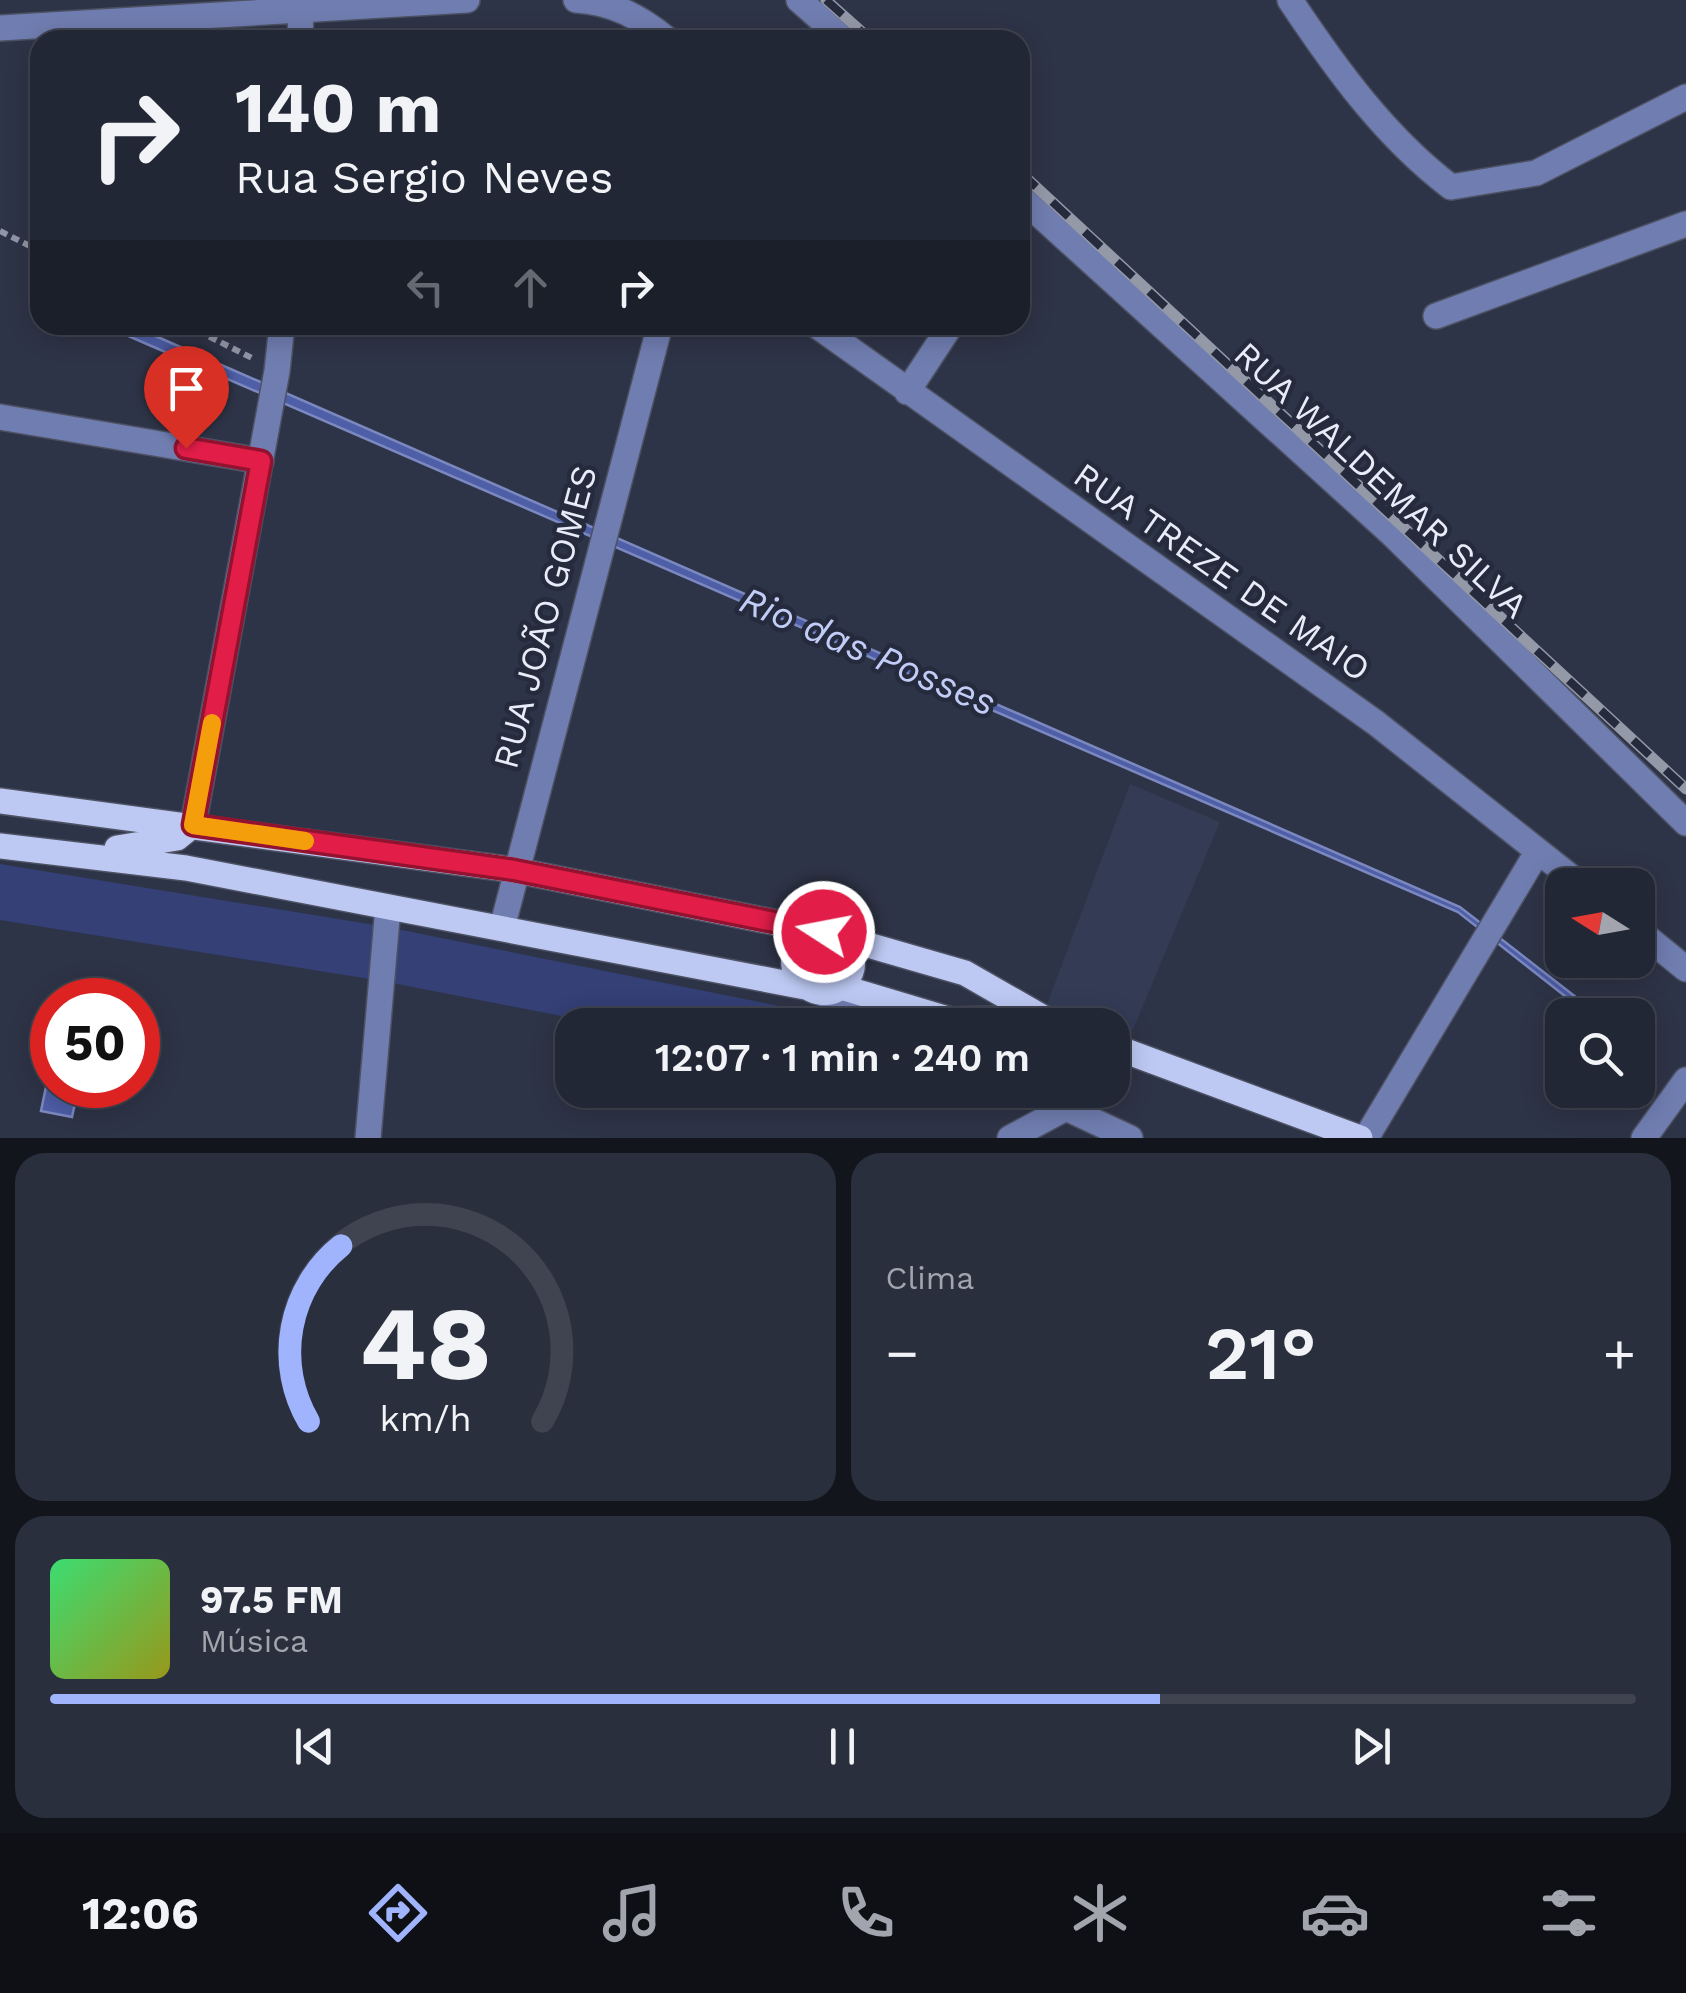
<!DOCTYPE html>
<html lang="pt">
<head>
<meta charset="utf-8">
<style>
  body { margin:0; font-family:"Work Sans",sans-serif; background:#2a2f3d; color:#f1f3f6; height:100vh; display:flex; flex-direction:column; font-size:38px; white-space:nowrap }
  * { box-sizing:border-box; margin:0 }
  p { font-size:32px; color:#a2a5ad }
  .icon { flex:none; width:55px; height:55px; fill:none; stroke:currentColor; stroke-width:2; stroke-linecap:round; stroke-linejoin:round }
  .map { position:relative; height:1138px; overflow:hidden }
  .side { display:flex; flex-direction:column; gap:15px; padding:15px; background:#13151d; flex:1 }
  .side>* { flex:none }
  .guide { position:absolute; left:30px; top:30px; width:1000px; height:305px; border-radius:30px; box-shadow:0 5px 25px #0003,0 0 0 2px #3f4450; background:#222735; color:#f1f3f6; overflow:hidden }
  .needle { width:65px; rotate:281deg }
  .controls { position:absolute; left:1545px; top:868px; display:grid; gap:20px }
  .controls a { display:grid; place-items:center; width:110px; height:110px; border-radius:20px; background:#222735; box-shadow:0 5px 25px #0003,0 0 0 2px #3f4450; font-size:50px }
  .speed { position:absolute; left:30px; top:978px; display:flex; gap:20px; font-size:50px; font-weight:700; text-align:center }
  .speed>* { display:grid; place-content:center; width:130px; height:130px; border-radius:50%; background:#222735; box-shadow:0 5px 25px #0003,0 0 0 2px #3f4450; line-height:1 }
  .speed .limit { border:15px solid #d22; background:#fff; color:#111 }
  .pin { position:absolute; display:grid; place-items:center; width:85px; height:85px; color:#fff; margin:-102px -42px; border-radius:50% 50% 50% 0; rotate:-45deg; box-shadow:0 0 10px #0007 }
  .pin .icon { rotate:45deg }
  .me { position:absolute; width:110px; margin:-55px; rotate:281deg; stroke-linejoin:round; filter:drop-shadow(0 0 8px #0008) }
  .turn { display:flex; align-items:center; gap:35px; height:210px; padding:0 40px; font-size:45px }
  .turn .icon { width:130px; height:130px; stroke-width:2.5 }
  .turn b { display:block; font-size:70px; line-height:85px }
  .lanes { display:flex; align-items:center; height:95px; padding:0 40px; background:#0003; justify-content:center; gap:50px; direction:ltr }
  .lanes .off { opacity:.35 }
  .big { font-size:75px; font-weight:600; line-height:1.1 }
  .side .widget { flex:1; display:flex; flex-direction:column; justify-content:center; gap:15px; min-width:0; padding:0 35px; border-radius:30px; background:#2a2f3d }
  .side .dial { align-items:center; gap:0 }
  .dial svg { height:260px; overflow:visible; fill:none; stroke:#3f4450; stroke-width:7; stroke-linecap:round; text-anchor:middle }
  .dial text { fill:#f1f3f6; stroke:none }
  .song { display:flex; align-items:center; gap:30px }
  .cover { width:120px; height:120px; border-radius:15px; background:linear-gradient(135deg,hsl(140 70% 55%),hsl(60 70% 35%)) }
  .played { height:10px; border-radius:5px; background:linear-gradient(90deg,#a0b3fd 70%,#3f4450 70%) }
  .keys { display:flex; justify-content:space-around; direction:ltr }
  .heat { display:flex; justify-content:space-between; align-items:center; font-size:55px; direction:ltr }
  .side .tiles { flex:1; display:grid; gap:15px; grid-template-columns:1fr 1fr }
  .widget:last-child { grid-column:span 2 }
  .trip { position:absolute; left:555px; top:1008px; width:575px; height:100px; border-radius:30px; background:#222735; box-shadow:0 5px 25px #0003,0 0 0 2px #3f4450; font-weight:600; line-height:100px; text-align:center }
  .menu { display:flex; height:160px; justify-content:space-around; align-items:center; background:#0e1015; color:#a2a5ad }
  .menu .icon { width:70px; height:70px }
  .menu .selected { color:#a0b3fd }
  .menu b { font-size:45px; color:#f1f3f6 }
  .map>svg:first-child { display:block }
</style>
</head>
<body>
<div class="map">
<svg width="1686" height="1138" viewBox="0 0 1686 1138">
  <rect width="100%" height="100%" fill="#2e3447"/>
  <path fill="#343b55" d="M1130 784 1220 822 1124 1051 1113 1046 1112 1025H1065L1043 1015Z"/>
  <path fill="#344076" d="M0 864 387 927 794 1009 832 1025H608L382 981 0 920Z"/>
  <path fill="#4e5ea7" stroke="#7c89c0" stroke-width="2.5" d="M103 325H127L160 338 1460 907 1599 1015H1589L1458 912Z
    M49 1072 52 1085H79L72 1117 41 1111Z"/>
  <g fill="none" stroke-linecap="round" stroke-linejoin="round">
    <g stroke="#4c5163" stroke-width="28">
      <path id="minor" d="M576 0C612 2 640 17 668 40
        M799 0 844 40
        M1290 0C1336 69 1385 137 1451 187L1536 173 1686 97
        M0 28 467 0
        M300 40 301 11
        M1020 197 1392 534 1686 823
        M1436 316 1686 224
        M816 325 1376 723 1581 885
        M907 392 951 325
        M0 417 261 461
        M193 825 277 371 282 325
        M502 928 660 325
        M1638 930 1686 969
        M823 993 870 1025
        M368 1138 388 907
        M1010 1138 1066 1108 1130 1138
        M1366 1138 1538 851
        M1644 1138 1686 1080"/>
    </g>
    <g stroke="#4c5163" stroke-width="28">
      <path id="major" d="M0 801 514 870 823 932 965 973 1056 1025
        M0 846 186 868 805 987
        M117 848 177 838 193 825
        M823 932C758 953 817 1019 846 981 858 965 852 952 841 938
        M841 987 951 1020 1037 1018
        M1112 1046 1360 1138"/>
    </g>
    <path stroke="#9196a6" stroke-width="6" stroke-dasharray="8 5" stroke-linecap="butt" d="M0 231 40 251
      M186 325 254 359"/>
    <use href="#minor" stroke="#707db0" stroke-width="25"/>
    <use href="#major" stroke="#bdc9f3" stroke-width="25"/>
    <g stroke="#9499a8" stroke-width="11">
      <path id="rail" d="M826 0 871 40
        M1020 172 1686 789"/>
    </g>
    <use href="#rail" stroke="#252a3d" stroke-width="8" stroke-dasharray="22" stroke-linecap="butt"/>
  </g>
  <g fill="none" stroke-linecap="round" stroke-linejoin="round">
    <g stroke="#92132f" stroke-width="25">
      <path id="route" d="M186 448 261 461 193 825 514 870 824 932"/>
    </g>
    <use href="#route" stroke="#e11d48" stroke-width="18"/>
    <path stroke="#f59e0b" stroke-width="18" d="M212 723 193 825 305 841"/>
  </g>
  <g text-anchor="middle" stroke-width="9" stroke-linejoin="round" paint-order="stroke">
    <g font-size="35" fill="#e8ecf9" stroke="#252a3d">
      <text transform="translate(1381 480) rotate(43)" y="12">RUA WALDEMAR SILVA</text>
      <text transform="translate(1222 572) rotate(35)" y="12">RUA TREZE DE MAIO</text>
      <text transform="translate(545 617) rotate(-75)" y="12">RUA JOÃO GOMES</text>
    </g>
    <g font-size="38" font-style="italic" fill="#c1cdf6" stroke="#252a3d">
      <text transform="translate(868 651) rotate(23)" y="13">Rio das Posses</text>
    </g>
  </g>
</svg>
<div class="controls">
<a><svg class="needle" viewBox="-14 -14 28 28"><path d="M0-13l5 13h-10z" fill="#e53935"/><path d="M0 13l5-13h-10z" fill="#a2a5ad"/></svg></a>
<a><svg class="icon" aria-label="search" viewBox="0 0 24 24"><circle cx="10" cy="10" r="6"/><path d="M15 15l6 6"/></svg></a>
</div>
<div class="speed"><div class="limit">50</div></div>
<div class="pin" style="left:186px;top:448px;background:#d93025"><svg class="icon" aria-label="arrive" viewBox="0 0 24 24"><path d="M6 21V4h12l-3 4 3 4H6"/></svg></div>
<svg class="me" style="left:824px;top:932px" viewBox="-20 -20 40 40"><circle r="17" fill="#e11d48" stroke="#fff" stroke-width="3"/><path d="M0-11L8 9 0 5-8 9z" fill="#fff"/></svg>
<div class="trip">12:07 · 1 min · 240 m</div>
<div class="guide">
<div class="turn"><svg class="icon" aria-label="right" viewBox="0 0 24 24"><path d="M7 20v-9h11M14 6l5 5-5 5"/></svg><div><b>140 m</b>Rua Sergio Neves</div></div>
<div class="lanes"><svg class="icon off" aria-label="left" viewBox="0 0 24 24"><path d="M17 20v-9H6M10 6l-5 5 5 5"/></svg><svg class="icon off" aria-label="ahead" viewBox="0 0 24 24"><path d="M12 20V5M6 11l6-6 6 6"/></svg><svg class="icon" aria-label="right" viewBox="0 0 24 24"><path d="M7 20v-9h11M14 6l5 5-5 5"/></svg></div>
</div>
</div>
<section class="side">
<div class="tiles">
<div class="widget dial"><svg viewBox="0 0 100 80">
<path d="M14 69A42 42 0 1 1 86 69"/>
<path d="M14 69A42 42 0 0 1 24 15" stroke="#a0b3fd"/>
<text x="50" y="56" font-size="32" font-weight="700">48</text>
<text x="50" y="72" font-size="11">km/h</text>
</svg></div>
<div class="widget"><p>Clima</p>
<div class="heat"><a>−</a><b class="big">21°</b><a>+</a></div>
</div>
<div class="widget">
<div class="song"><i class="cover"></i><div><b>97.5 FM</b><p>Música</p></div></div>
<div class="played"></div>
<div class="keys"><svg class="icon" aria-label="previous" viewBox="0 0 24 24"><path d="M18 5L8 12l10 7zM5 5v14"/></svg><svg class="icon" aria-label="pause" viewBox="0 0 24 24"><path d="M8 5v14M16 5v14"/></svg><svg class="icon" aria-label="next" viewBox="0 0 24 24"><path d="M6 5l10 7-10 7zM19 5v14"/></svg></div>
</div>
</div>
</section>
<nav class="menu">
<b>12:06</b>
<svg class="icon selected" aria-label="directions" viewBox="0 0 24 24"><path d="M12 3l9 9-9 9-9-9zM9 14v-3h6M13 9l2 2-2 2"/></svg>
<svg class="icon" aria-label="music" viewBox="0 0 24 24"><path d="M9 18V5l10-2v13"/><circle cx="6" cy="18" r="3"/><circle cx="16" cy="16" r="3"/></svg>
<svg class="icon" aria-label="phone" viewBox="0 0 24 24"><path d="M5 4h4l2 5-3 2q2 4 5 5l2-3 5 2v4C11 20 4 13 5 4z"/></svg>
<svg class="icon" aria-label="climate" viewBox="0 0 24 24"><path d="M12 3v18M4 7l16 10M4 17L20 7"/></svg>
<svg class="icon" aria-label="car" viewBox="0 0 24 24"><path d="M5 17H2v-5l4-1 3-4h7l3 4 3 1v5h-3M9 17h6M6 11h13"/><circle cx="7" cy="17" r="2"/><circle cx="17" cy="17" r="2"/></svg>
<svg class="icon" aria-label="filters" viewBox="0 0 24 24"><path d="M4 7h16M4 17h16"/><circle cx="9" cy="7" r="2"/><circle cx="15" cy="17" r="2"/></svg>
</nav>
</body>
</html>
